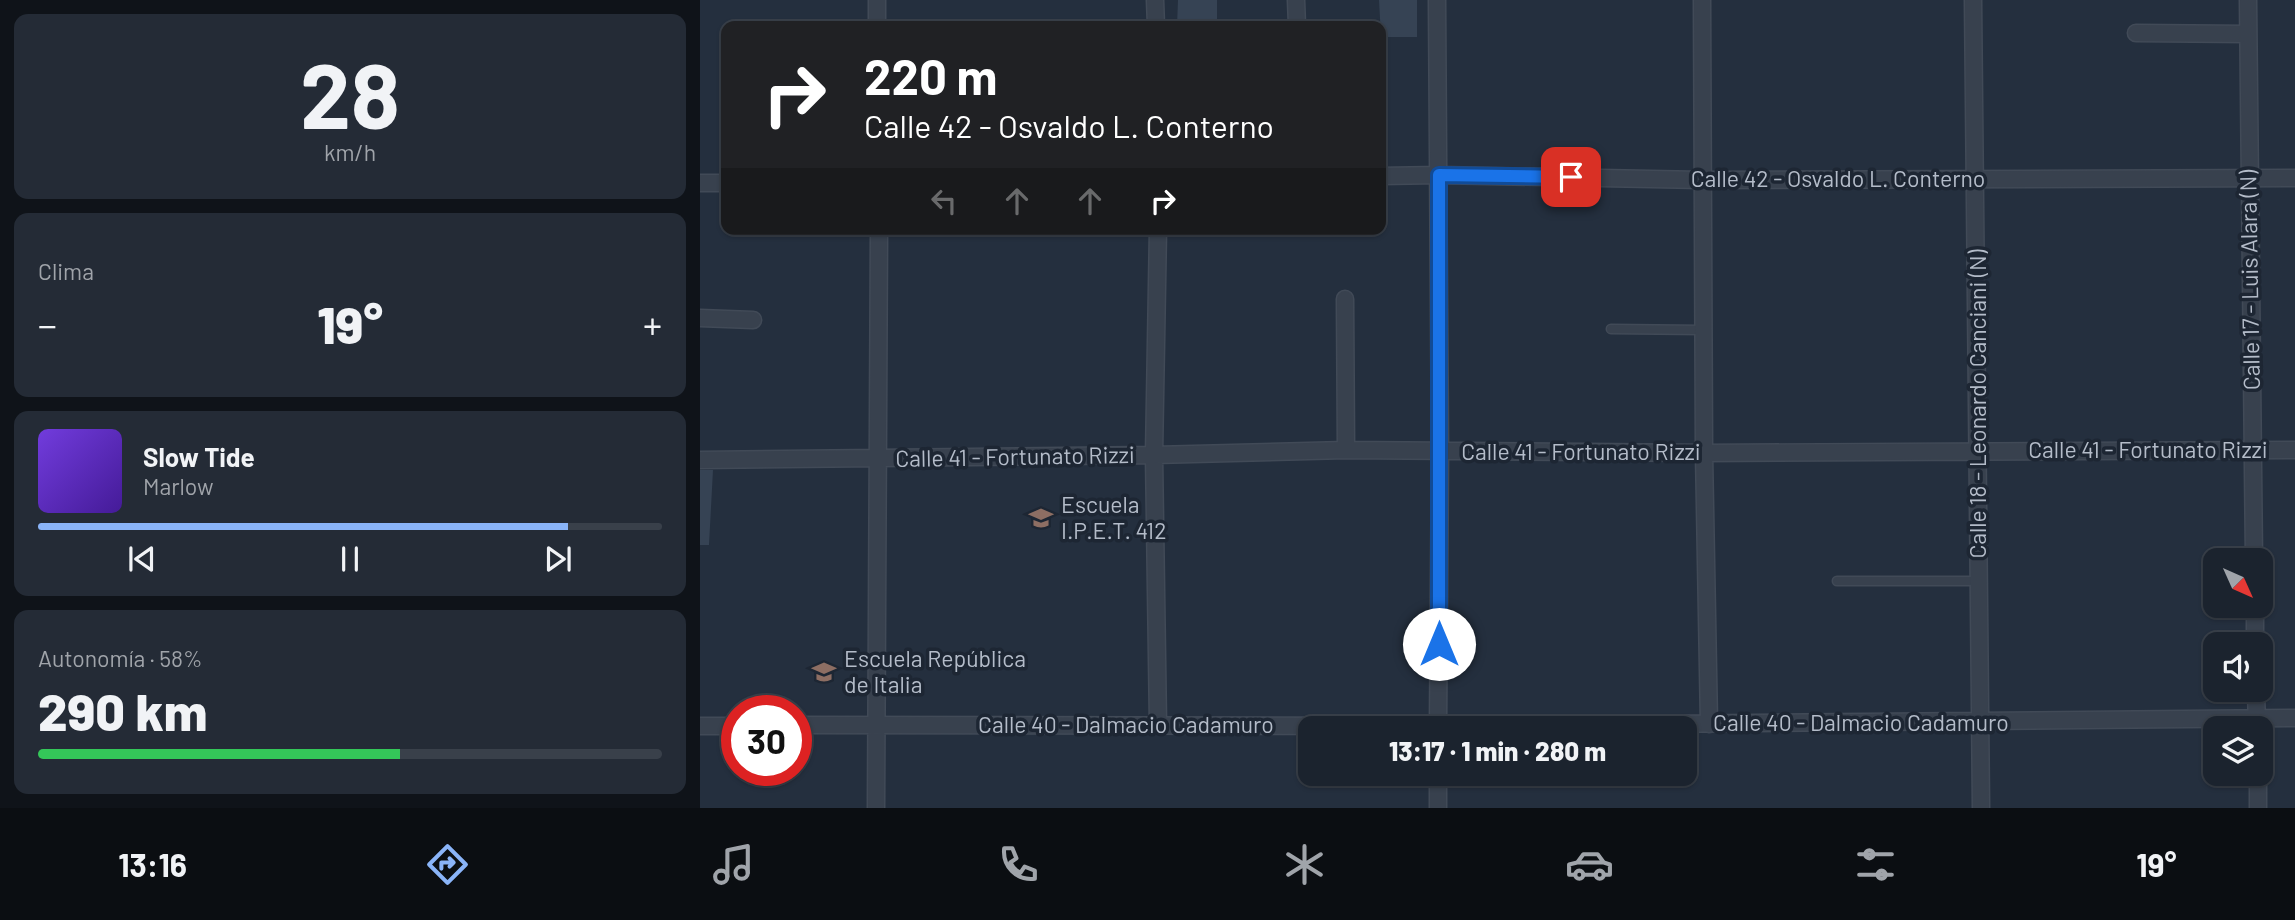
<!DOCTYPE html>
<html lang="es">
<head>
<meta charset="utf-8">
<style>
  body { margin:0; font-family:Barlow,sans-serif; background:#242b36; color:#f1f3f6; height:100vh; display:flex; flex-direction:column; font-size:26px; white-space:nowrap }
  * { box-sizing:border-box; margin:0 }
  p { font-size:23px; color:#a0a4aa }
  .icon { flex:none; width:38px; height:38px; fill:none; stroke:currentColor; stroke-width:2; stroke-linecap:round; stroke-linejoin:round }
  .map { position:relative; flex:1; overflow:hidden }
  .side { display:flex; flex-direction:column; gap:14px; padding:14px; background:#0f1319; width:700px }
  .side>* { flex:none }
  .banner { position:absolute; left:21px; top:21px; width:665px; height:214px; border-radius:14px; box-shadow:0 2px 5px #0004,0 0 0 2px #39404a; background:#202124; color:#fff; overflow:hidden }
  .needle { width:46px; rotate:135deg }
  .buttons { position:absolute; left:1503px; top:548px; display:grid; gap:14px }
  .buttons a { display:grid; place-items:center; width:70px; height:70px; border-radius:14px; background:#1b232e; box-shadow:0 2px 5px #0004,0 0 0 2px #39404a; font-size:35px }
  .speed { position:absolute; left:21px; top:695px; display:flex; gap:14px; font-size:35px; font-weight:700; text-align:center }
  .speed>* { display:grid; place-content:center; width:91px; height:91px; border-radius:50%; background:#1b232e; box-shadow:0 2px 5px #0004,0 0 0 2px #39404a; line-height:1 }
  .speed .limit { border:10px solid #d22; background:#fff; color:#111 }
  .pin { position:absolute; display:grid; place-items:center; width:60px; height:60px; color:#fff; margin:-30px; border-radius:14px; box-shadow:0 4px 10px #0006 }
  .me { position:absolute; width:77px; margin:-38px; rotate:0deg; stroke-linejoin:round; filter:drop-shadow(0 0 5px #0008) }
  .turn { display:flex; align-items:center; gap:24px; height:147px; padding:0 28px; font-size:32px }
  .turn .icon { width:91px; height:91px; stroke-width:2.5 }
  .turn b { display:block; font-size:49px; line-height:60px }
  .lanes { display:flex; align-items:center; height:66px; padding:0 28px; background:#0003; justify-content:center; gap:35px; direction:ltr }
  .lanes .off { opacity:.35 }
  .big { font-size:52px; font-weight:800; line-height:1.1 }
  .side .card { flex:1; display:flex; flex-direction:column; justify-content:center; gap:10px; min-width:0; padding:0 24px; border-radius:14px; background:#242b36 }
  .side .dial { align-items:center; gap:0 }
  .dial b { font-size:91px; line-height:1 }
  .song { display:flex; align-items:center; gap:21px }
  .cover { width:84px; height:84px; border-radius:10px; background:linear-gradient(135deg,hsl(260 70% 55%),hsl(260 70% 35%)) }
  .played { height:7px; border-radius:4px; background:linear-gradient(90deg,#8ab4f8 85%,#39404a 85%) }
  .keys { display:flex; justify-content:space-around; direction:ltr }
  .heat { display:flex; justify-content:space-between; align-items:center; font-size:38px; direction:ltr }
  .charge { height:10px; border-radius:5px; background:linear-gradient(90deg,#34c759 58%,#39404a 0) }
  .trip { position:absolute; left:598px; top:716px; width:399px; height:70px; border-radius:14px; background:#1b232e; box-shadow:0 2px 5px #0004,0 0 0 2px #39404a; font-weight:800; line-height:70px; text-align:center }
  .menu { display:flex; height:112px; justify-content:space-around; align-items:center; background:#0b0e12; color:#a0a4aa }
  .menu .icon { width:49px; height:49px }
  .menu .on { color:#8ab4f8 }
  .menu b { font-size:32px; color:#f1f3f6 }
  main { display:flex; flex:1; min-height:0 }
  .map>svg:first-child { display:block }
</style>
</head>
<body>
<main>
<section class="side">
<div class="card dial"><b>28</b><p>km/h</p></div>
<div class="card"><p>Clima</p>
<div class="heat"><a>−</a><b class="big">19°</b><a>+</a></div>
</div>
<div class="card">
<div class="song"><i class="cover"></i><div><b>Slow Tide</b><p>Marlow</p></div></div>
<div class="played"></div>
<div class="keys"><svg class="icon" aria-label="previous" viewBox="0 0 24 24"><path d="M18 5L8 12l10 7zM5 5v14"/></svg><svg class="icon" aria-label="pause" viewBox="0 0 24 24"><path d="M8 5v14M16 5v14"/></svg><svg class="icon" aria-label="next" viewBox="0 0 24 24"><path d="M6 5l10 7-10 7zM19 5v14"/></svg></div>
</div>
<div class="card"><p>Autonomía · 58%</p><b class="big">290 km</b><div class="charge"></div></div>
</section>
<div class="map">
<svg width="1595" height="808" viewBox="0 0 1595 808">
  <rect width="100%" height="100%" fill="#242f3e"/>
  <path fill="#364354" d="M478 0H517V26H477Z
    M679 0H717V37H681Z
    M0 470H13L9 545H0Z"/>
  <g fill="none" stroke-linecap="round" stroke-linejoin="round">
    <g stroke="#414a57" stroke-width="11">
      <path id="lane" d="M911 329 1003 330
        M1137 581H1279"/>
    </g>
    <g stroke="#414a57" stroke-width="19">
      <path id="street" d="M177 0V26
        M455 0 456 26
        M596 0 597 26
        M737 0 740 452 738 728
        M1002 0 1004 453 1009 724
        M1273 0 1281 808
        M1548 0 1554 560
        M1436 33 1548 34
        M681 176 739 175 1002 180 1595 178
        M0 183H26
        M645 299 646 450
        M0 318 53 320
        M0 460 454 455 646 450 1004 453 1595 450
        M1555 606V644
        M1556 690 1557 728
        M96 725 738 726 1595 718
        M458 725 454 455 458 229
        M0 726H37
        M1558 774V808
        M176 808 179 229
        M738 808V774"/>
    </g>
    <use href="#lane" stroke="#38414e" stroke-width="8"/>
    <use href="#street" stroke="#38414e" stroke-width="16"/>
  </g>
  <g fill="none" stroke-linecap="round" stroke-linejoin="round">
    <g stroke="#114b97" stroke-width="18">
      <path id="route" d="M739 644V175L871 177"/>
    </g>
    <use href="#route" stroke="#1a73e8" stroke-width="12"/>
  </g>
  <defs>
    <g id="school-bare" transform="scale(1.89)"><path d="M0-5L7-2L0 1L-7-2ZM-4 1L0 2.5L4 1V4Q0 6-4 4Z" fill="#8d6e63" stroke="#1d2633" stroke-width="2.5" paint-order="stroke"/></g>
  </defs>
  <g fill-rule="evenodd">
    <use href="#school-bare" x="341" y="518"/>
    <use href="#school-bare" x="124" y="672"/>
  </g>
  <g text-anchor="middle" stroke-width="7" stroke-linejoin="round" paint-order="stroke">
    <g font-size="23" fill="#b4bcc9" stroke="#1d2633">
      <text x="1138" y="187">Calle 42 - Osvaldo L. Conterno</text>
      <text transform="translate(1550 280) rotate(-91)" y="8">Calle 17 - Luis Alara (N)</text>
      <text transform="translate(1278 404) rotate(-90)" y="8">Calle 18 - Leonardo Canciani (N)</text>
      <text x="1448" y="458">Calle 41 - Fortunato Rizzi</text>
      <text x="881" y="460">Calle 41 - Fortunato Rizzi</text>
      <text transform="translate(315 457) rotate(-1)" y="8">Calle 41 - Fortunato Rizzi</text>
      <text x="1161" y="731">Calle 40 - Dalmacio Cadamuro</text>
      <text x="426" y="733">Calle 40 - Dalmacio Cadamuro</text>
    </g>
    <g font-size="23" fill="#b4bcc9" stroke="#1d2633" text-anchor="start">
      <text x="361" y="513">Escuela<tspan x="361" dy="26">I.P.E.T. 412</tspan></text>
      <text x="144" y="667">Escuela República<tspan x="144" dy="26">de Italia</tspan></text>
    </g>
  </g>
</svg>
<div class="buttons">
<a><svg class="needle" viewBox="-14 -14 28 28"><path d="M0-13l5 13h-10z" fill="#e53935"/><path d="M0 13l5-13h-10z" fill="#a0a4aa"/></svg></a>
<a><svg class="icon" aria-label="sound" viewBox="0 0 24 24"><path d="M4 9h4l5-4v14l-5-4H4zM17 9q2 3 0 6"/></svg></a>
<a><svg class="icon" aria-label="layers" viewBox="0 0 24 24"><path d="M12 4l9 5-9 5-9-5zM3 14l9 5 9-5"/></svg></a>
</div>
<div class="speed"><div class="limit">30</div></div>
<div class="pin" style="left:871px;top:177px;background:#d93025"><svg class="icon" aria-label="arrive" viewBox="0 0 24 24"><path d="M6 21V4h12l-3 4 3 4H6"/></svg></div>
<svg class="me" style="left:739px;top:644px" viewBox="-20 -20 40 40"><circle r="19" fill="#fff"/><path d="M0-13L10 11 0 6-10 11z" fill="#1a73e8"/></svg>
<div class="trip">13:17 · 1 min · 280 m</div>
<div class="banner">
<div class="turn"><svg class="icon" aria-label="right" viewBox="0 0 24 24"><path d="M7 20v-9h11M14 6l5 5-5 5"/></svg><div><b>220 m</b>Calle 42 - Osvaldo L. Conterno</div></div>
<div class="lanes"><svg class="icon off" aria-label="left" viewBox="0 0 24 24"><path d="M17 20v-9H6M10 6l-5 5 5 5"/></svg><svg class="icon off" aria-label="ahead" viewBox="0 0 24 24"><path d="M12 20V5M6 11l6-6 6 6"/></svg><svg class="icon off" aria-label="ahead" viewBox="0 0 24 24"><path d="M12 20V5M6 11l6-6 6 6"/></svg><svg class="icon" aria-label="right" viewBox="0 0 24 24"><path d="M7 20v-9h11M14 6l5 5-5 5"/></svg></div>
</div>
</div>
</main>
<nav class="menu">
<b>13:16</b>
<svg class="icon on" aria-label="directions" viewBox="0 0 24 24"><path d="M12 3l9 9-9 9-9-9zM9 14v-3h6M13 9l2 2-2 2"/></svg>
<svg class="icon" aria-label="music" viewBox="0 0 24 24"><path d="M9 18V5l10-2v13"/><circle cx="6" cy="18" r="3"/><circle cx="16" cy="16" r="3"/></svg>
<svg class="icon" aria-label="phone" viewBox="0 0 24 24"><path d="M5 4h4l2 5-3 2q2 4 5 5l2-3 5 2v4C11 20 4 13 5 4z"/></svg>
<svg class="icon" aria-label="climate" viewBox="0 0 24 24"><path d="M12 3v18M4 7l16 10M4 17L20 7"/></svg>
<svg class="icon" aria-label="car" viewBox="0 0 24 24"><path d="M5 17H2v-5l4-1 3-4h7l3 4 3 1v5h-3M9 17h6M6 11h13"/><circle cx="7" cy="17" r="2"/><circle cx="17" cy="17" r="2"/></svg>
<svg class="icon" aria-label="filters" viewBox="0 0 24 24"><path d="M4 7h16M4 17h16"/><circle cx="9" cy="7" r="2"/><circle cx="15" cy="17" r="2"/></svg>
<b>19°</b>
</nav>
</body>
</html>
